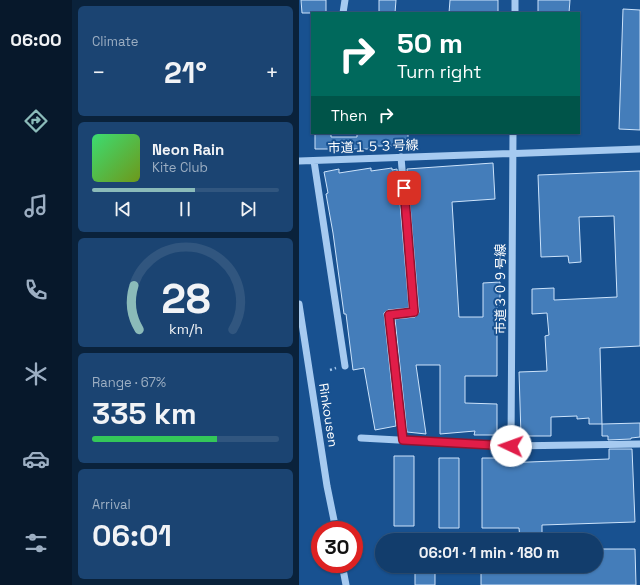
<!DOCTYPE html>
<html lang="en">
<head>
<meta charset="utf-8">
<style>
  body { margin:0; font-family:"Space Grotesk","Noto Sans JP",sans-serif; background:#1b4472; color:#f1f3f6; height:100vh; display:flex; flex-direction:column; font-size:15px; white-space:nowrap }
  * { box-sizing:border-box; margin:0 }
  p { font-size:13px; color:#9caec2 }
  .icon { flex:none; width:22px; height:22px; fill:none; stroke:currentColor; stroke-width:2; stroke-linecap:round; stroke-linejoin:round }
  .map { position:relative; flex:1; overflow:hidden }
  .drawer { display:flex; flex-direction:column; gap:6px; padding:6px; background:#0a223b; width:227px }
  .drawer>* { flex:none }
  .banner { position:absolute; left:12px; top:12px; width:269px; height:122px; border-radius:0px; box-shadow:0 1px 3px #0004,0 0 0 1px #31567f; background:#00695c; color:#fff; overflow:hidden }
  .speed { position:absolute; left:12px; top:521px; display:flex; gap:8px; font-size:20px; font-weight:700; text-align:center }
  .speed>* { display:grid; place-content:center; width:52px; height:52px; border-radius:50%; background:#123d6c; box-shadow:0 1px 3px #0004,0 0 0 1px #31567f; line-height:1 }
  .speed .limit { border:6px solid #d22; background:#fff; color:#111 }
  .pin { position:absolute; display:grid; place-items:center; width:34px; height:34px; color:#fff; margin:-17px; border-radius:8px; box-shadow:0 2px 6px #0006 }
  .me { position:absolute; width:44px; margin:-22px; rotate:273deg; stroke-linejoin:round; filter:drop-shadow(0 0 3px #0008) }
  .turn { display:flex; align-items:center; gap:14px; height:84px; padding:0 20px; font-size:18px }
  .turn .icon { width:52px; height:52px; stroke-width:2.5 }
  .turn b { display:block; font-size:28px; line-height:34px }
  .then { display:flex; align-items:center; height:38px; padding:0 20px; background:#0003; gap:8px; font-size:15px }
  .big { font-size:30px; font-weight:700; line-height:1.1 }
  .drawer .widget { flex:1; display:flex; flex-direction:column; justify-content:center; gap:6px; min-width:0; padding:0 14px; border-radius:6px; background:#1b4472 }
  .drawer .dial { align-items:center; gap:0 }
  .dial svg { height:104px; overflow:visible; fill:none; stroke:#31567f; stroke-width:7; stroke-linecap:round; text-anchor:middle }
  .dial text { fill:#f1f3f6; stroke:none }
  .song { display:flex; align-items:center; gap:12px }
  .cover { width:48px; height:48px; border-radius:6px; background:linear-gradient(135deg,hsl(140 70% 55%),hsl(80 70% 35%)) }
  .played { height:4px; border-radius:2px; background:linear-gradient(90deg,#8bbbb9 55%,#31567f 55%) }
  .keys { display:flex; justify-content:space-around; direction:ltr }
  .heat { display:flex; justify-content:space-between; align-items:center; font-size:22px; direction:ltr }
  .charge { height:6px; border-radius:3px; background:linear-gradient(90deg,#34c759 67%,#31567f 0) }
  .trip { position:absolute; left:76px; top:533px; width:228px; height:40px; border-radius:20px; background:#123d6c; box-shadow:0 1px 3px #0004,0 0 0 1px #31567f; font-weight:700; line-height:40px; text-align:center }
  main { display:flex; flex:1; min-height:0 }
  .tabs { display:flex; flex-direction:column; width:72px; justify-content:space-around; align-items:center; background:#07182b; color:#9caec2 }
  .tabs .icon { width:28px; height:28px }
  .tabs .selected { color:#8bbbb9 }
  .tabs b { font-size:18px; color:#f1f3f6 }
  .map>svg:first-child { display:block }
</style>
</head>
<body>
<main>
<nav class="tabs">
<b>06:00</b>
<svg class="icon selected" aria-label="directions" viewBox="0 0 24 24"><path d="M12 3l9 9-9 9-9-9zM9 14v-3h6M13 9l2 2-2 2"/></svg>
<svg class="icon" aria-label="music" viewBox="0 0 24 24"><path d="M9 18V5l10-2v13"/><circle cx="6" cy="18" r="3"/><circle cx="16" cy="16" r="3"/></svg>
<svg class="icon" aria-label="phone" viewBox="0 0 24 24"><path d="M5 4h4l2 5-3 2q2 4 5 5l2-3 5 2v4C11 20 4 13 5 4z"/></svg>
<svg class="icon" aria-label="climate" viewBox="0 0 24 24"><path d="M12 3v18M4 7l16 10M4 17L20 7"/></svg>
<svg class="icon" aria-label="car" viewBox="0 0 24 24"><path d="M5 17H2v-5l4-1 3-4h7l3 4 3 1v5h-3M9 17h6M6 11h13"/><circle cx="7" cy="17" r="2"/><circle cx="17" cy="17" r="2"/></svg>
<svg class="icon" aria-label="filters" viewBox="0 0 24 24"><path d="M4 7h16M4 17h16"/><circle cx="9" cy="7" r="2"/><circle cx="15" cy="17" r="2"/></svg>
</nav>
<section class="drawer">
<div class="widget"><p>Climate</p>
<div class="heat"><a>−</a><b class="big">21°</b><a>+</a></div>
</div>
<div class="widget">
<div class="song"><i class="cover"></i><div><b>Neon Rain</b><p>Kite Club</p></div></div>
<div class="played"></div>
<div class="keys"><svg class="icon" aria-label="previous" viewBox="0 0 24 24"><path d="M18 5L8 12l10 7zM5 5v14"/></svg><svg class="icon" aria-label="pause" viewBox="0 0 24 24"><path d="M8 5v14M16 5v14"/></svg><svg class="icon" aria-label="next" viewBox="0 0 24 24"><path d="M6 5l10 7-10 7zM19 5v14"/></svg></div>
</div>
<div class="widget dial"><svg viewBox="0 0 100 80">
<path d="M14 69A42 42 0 1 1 86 69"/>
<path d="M14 69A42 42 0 0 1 10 35" stroke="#8bbbb9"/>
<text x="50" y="56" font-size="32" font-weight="700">28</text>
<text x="50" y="72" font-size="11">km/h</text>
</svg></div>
<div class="widget"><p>Range · 67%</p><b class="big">335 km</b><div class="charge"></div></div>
<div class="widget"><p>Arrival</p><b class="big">06:01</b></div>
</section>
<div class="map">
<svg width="341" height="585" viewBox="0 0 341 585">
  <rect width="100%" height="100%" fill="#185190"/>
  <path fill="#447dba" stroke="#cce3fb" d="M2 0H27V13H3Z
    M80 0H97L96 13H80Z
    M151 0H199V13H150Z
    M239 0H271L270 13H239Z
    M324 9 341 10V130L320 129Z
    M16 133H32V137H58V133H109V146H72V149H16Z
    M194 163 196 199 153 202 160 317H184V283L201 282V305H198V376H166V403L198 404V435H175L176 431 141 434V365H117L127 434 108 432 96 319 116 317 119 314 120 312 108 169Z
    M72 168V171L93 168V170L98 169 110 308 89 310 85 313 97 426 76 430 65 368 54 370 47 314H45L34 233 27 194 29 193 25 172 40 169V173Z
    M341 171V346L301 348 303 424H290V418L278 419V416L252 417V436H222L220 372 248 371 246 336 250 335 248 313 233 314V289L255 288V300L318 297 315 216 280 217 282 262 270 263 269 256 242 257 239 175Z
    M341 423V437L332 438V439L309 440V436H303V424Z
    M310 449H333L336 522 243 525V540H221L220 528H183V458H203V463L310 459Z
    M95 456H115V526H95Z
    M140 458H160V528H140Z
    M297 549H336L337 585H182V566H297Z
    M116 566H136V585H116Z"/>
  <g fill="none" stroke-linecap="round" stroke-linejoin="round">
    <path stroke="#a6caf0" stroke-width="2.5" stroke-dasharray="2 3" stroke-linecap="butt" d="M31 370 37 368"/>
    <path stroke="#a6caf0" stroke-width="7" d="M44 13 46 0
      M216 13V0
      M102 157 115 312 90 315 104 440
      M0 161 341 149
      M15 161 46 366
      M0 304 28 486 37 530
      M62 438 212 446 341 444
      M212 446 214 133
      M43 564 47 585"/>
  </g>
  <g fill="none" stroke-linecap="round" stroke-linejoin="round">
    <g stroke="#92132f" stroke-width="10">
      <path id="route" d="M105 188 115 312 90 315 104 440 212 446"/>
    </g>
    <use href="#route" stroke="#e11d48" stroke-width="7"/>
  </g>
  <g text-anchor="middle" stroke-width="4" stroke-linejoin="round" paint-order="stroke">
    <g font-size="13" fill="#fff" stroke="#185190">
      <text transform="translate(74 146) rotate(-2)" y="5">市道１５３号線</text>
      <text transform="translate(201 289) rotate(-90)" y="5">市道３０９号線</text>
      <text transform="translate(30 415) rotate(81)" y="5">Rinkousen</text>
    </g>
  </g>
</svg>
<div class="speed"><div class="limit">30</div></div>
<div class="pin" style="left:105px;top:188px;background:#d93025"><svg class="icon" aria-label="arrive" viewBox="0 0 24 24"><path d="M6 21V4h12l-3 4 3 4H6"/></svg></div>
<svg class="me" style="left:212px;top:446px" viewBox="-20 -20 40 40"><circle r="19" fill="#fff"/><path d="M0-13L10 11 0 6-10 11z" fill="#e11d48"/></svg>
<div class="trip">06:01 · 1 min · 180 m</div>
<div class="banner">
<div class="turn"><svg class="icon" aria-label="right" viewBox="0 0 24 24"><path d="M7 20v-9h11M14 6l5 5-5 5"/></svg><div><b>50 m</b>Turn right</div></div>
<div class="then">Then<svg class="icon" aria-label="right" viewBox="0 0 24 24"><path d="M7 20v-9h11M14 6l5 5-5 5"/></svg></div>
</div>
</div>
</main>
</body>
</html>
